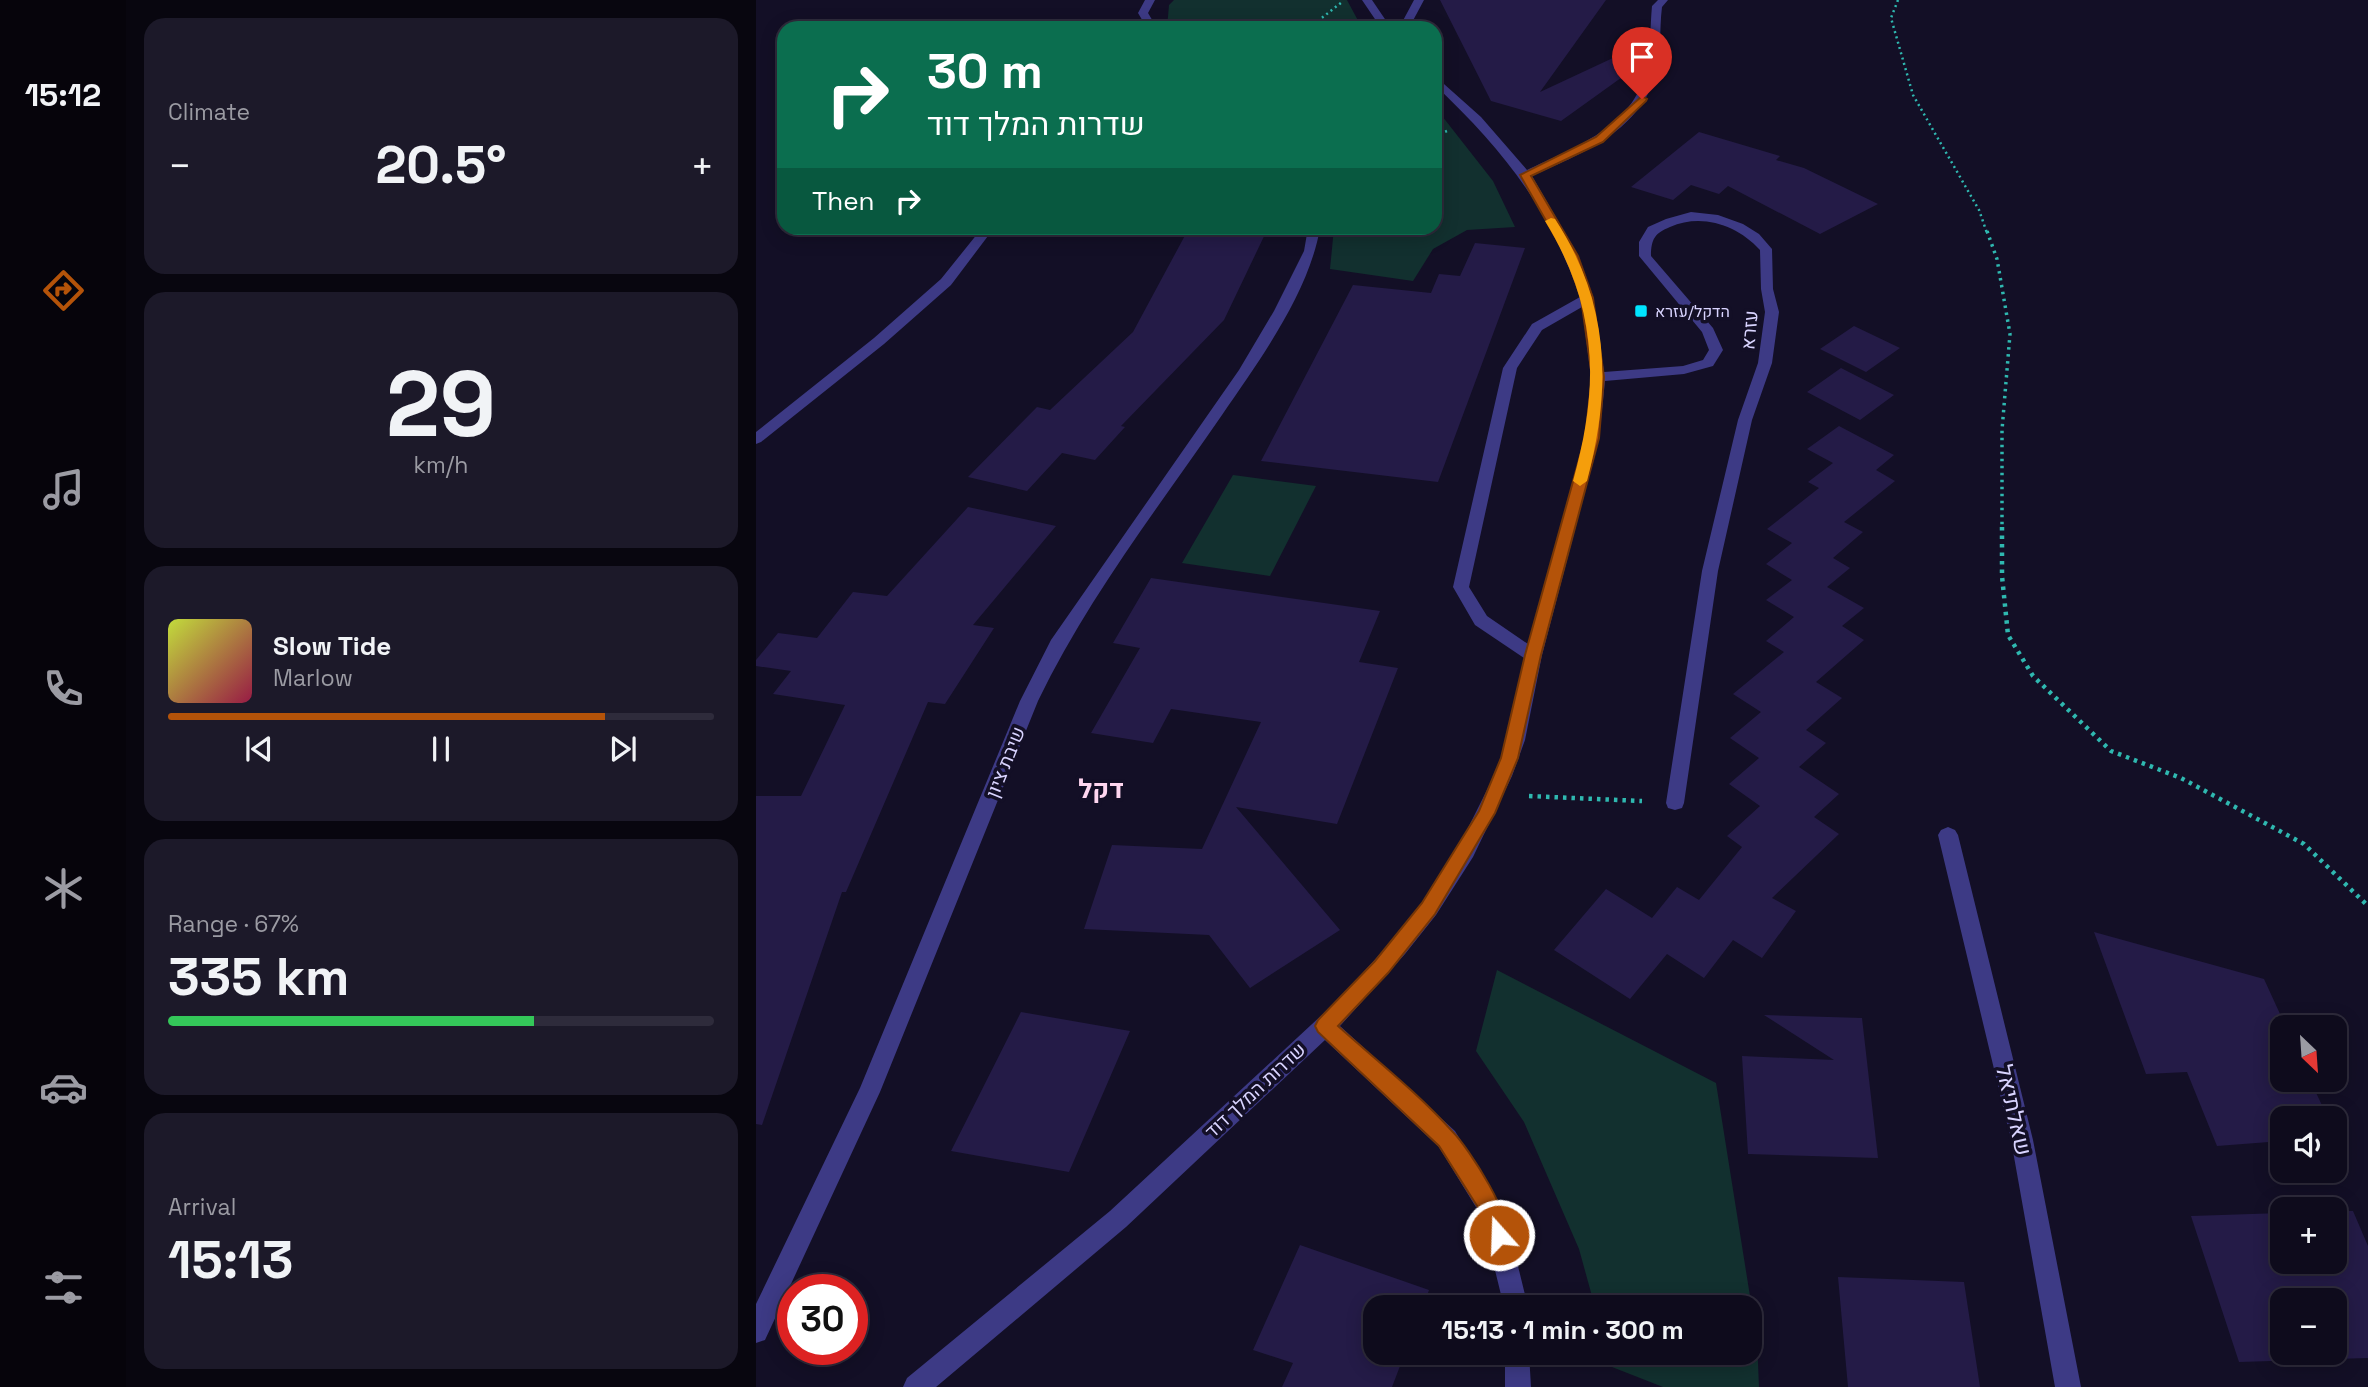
<!DOCTYPE html>
<html lang="en">
<head>
<meta charset="utf-8">
<style>
  body { margin:0; font-family:"Space Grotesk",Heebo,sans-serif; background:#1c1929; color:#f1f3f6; height:100vh; display:flex; flex-direction:column; font-size:26px; white-space:nowrap }
  * { box-sizing:border-box; margin:0 }
  p { font-size:23px; color:#9b9ba3 }
  .icon { flex:none; width:38px; height:38px; fill:none; stroke:currentColor; stroke-width:2; stroke-linecap:round; stroke-linejoin:round }
  .map { position:relative; flex:1; overflow:hidden }
  .details { display:flex; flex-direction:column; gap:18px; padding:18px; background:#08060f; width:630px }
  .details>* { flex:none }
  .hud { position:absolute; left:21px; top:21px; width:665px; height:214px; border-radius:21px; box-shadow:0 4px 18px #0003,0 0 0 2px #2e2b3b; background:#0b6e4f; color:#fff; overflow:hidden }
  .needle { width:46px; rotate:155deg }
  .tools { position:absolute; left:1514px; top:1015px; display:grid; gap:14px }
  .tools a { display:grid; place-items:center; width:77px; height:77px; border-radius:14px; background:#0e0b1c; box-shadow:0 4px 18px #0003,0 0 0 2px #2e2b3b; font-size:35px }
  .speed { position:absolute; left:21px; top:1274px; display:flex; gap:14px; font-size:35px; font-weight:700; text-align:center }
  .speed>* { display:grid; place-content:center; width:91px; height:91px; border-radius:50%; background:#0e0b1c; box-shadow:0 4px 18px #0003,0 0 0 2px #2e2b3b; line-height:1 }
  .speed .limit { border:10px solid #d22; background:#fff; color:#111 }
  .pin { position:absolute; display:grid; place-items:center; width:60px; height:60px; color:#fff; margin:-72px -30px; border-radius:50% 50% 50% 0; rotate:-45deg; box-shadow:0 0 7px #0007 }
  .pin .icon { rotate:45deg }
  .me { position:absolute; width:77px; margin:-38px; rotate:340deg; stroke-linejoin:round; filter:drop-shadow(0 0 5px #0008) }
  .turn { display:flex; align-items:center; gap:24px; height:147px; padding:0 35px; font-size:32px }
  .turn .icon { width:91px; height:91px; stroke-width:2.5 }
  .turn b { display:block; font-size:49px; line-height:60px }
  .then { display:flex; align-items:center; height:66px; padding:0 35px; background:#0003; gap:14px; font-size:26px }
  .big { font-size:52px; font-weight:700; line-height:1.1 }
  .details .tile { flex:1; display:flex; flex-direction:column; justify-content:center; gap:10px; min-width:0; padding:0 24px; border-radius:21px; background:#1c1929 }
  .details .dial { align-items:center; gap:0 }
  .dial b { font-size:91px; line-height:1 }
  .song { display:flex; align-items:center; gap:21px }
  .cover { width:84px; height:84px; border-radius:10px; background:linear-gradient(135deg,hsl(70 70% 55%),hsl(340 70% 35%)) }
  .played { height:7px; border-radius:4px; background:linear-gradient(90deg,#b45309 80%,#2e2b3b 80%) }
  .keys { display:flex; justify-content:space-around; direction:ltr }
  .heat { display:flex; justify-content:space-between; align-items:center; font-size:38px; direction:ltr }
  .charge { height:10px; border-radius:5px; background:linear-gradient(90deg,#34c759 67%,#2e2b3b 0) }
  .trip { position:absolute; left:607px; top:1295px; width:399px; height:70px; border-radius:21px; background:#0e0b1c; box-shadow:0 4px 18px #0003,0 0 0 2px #2e2b3b; font-weight:700; line-height:70px; text-align:center }
  main { display:flex; flex:1; min-height:0 }
  .tabs { display:flex; flex-direction:column; width:126px; justify-content:space-around; align-items:center; background:#06040b; color:#9b9ba3 }
  .tabs .icon { width:49px; height:49px }
  .tabs .active { color:#b45309 }
  .tabs b { font-size:32px; color:#f1f3f6 }
  .map>svg:first-child { display:block }
</style>
</head>
<body>
<main>
<nav class="tabs">
<b>15:12</b>
<svg class="icon active" aria-label="directions" viewBox="0 0 24 24"><path d="M12 3l9 9-9 9-9-9zM9 14v-3h6M13 9l2 2-2 2"/></svg>
<svg class="icon" aria-label="music" viewBox="0 0 24 24"><path d="M9 18V5l10-2v13"/><circle cx="6" cy="18" r="3"/><circle cx="16" cy="16" r="3"/></svg>
<svg class="icon" aria-label="phone" viewBox="0 0 24 24"><path d="M5 4h4l2 5-3 2q2 4 5 5l2-3 5 2v4C11 20 4 13 5 4z"/></svg>
<svg class="icon" aria-label="climate" viewBox="0 0 24 24"><path d="M12 3v18M4 7l16 10M4 17L20 7"/></svg>
<svg class="icon" aria-label="car" viewBox="0 0 24 24"><path d="M5 17H2v-5l4-1 3-4h7l3 4 3 1v5h-3M9 17h6M6 11h13"/><circle cx="7" cy="17" r="2"/><circle cx="17" cy="17" r="2"/></svg>
<svg class="icon" aria-label="filters" viewBox="0 0 24 24"><path d="M4 7h16M4 17h16"/><circle cx="9" cy="7" r="2"/><circle cx="15" cy="17" r="2"/></svg>
</nav>
<section class="details">
<div class="tile"><p>Climate</p>
<div class="heat"><a>−</a><b class="big">20.5°</b><a>+</a></div>
</div>
<div class="tile dial"><b>29</b><p>km/h</p></div>
<div class="tile">
<div class="song"><i class="cover"></i><div><b>Slow Tide</b><p>Marlow</p></div></div>
<div class="played"></div>
<div class="keys"><svg class="icon" aria-label="previous" viewBox="0 0 24 24"><path d="M18 5L8 12l10 7zM5 5v14"/></svg><svg class="icon" aria-label="pause" viewBox="0 0 24 24"><path d="M8 5v14M16 5v14"/></svg><svg class="icon" aria-label="next" viewBox="0 0 24 24"><path d="M6 5l10 7-10 7zM19 5v14"/></svg></div>
</div>
<div class="tile"><p>Range · 67%</p><b class="big">335 km</b><div class="charge"></div></div>
<div class="tile"><p>Arrival</p><b class="big">15:13</b></div>
</section>
<div class="map">
<svg width="1612" height="1387" viewBox="0 0 1612 1387">
  <rect width="100%" height="100%" fill="#130f26"/>
  <path fill="#12302f" d="M418 0H591L606 28H411L413 5Z
    M679 107 737 181 759 227 711 230 677 249 657 281 574 269 578 228H679Z
    M477 475 560 486 514 576 426 563Z
    M741 970 960 1083 1001 1340 1003 1387H907L856 1367 852 1353H994V1307H839L823 1249 768 1122 720 1051Z"/>
  <path fill="#241b47" fill-rule="evenodd" d="M684 0H850L784 92 874 50 883 65 805 121 735 101Z
    M943 132 1024 156 1020 160 1048 168 1122 204 1064 234 972 186 963 194 935 185 917 200 875 187Z
    M433 228H512L468 320 365 426 369 427 339 460 306 453 271 491 212 477 281 407 294 410 377 332Z
    M719 243 769 248 682 482 505 461 597 285 675 293 683 274 704 276Z
    M1098 326 1144 348 1110 372 1064 349Z
    M1085 368 1138 395 1104 420 1051 392Z
    M1083 426 1138 455 1120 470 1139 481 1088 522 1107 532 1077 558 1094 568 1071 587 1108 608 1086 626 1108 640 1060 682 1086 698 1050 730 1070 743 1043 767 1083 794 1058 817 1083 834 1016 898 1040 911 1006 958 977 940 948 978 911 954 874 999 798 950 850 889 896 918 921 887 943 900 986 847 971 836 1004 806 973 784 1003 758 974 738 1005 712 977 694 1028 652 1010 641 1038 617 1010 600 1036 580 1010 564 1036 543 1011 529 1063 488 1052 482 1077 463 1051 449Z
    M212 507 300 526 217 625 238 628 189 704 172 702 90 892H86L6 1125 0 1124V796H45L89 705 17 694 35 671 0 666V660L22 633 61 638 97 592 131 596Z
    M395 578 624 611 603 662 642 668 581 824 480 807 584 930 494 988 453 935 328 929 356 845 446 849 505 722 415 709 397 743 335 733 384 648 357 643Z
    M1338 932 1508 979 1530 1027H1526V1080H1554L1572 1118H1526V1141L1461 1146 1431 1072 1390 1074Z
    M265 1012 374 1031 313 1172 195 1151Z
    M1008 1015 1106 1018 1122 1158 992 1154 986 1056 1078 1060Z
    M1578 1211H1597L1612 1246V1358L1483 1362 1435 1216 1526 1213V1262H1578ZM1526 1300H1578V1353H1526Z
    M544 1245 673 1290 667 1307H620V1353H649L636 1387H526L537 1363 497 1350Z
    M1082 1277 1208 1282 1224 1387H1092Z"/>
  <g fill="none" stroke-linecap="round" stroke-linejoin="round">
    <path stroke="#2fb8b0" stroke-width="2.5" stroke-dasharray="2 3.5" stroke-linecap="butt" d="M1142 0 1135 18 1157 95 1223 210 1231 233
      M553 28 586 2
      M679 136 691 131"/>
    <path stroke="#2fb8b0" stroke-width="3.5" stroke-dasharray="2.5 4.5" stroke-linecap="butt" d="M1231 231 1241 259 1254 334 1246 430V529"/>
    <path stroke="#2fb8b0" stroke-width="4.5" stroke-dasharray="3.5 5" stroke-linecap="butt" d="M1246 527V576L1252 635 1277 676 1355 751 1425 778 1548 844 1612 906
      M773 796 886 801"/>
    <path fill="#3d3a85" fill-rule="evenodd" d="M389 0H399L392 13 401 28H391L382 13Z
      M606 0H616L635 28H625Z
      M658 0H668L653 28H643Z
      M902 0H912L906 7C903 30 906 55 899 77 881 133 824 154 776 176L822 256 837 298 848 372 927 366 947 360 953 350 946 332 883 256V242L892 227 910 219 935 212 962 215 987 224 1003 234 1016 249 1017 289 1023 312 1016 363 996 420 962 571 928 803 926 808 919 810 912 808 910 803 946 571 982 420 1002 363 1009 312 1005 289 1004 250C981 225 946 213 914 227 899 233 895 239 895 256L957 328 967 350 957 366 928 374 849 381 843 438 786 655 769 740 756 776 717 857 680 915 649 954 584 1026 699 1131 749 1213 772 1307H748L726 1217 683 1147 569 1040 370 1227 180 1387H147L151 1378 354 1211 582 1000 635 942 666 903 703 846 738 776 751 740 768 658 719 625 697 587 747 368 776 324 824 297C793 207 747 150 679 85V76L725 117 771 170C817 148 878 127 890 70 895 49 894 27 896 6ZM826 307 835 377 829 438 772 644 731 616 713 587 761 368 786 330Z
      M226 228H238L195 285 128 344 5 442 0 444V432L118 338 185 279Z
      M552 228H564C553 293 503 361 466 415 402 508 331 599 282 701L124 1092 9 1340 0 1343V1304L104 1088 264 701 295 640 483 370 518 311 548 251Z
      M1192 827 1199 830 1202 835 1277 1140 1325 1387H1299L1255 1140 1182 835 1185 830Z
      M749 1353H773L775 1387H749Z"/>
  </g>
  <path fill="#b45309" stroke="#753606" stroke-width="2" d="M886 96 891 99 890 101 847 142 775 176 822 256 837 298 848 377 843 438 785 655 762 758 739 813 679 914 632 973 582 1026C620 1060 662 1093 696 1131 713 1148 760 1221 751 1243L743 1246 735 1243 728 1217 683 1146 562 1032 559 1026 562 1020 619 961 666 903 723 811 745 758 769 655 829 438 836 377 825 298 810 256 764 175 840 137Z"/>
  <path fill="#f59e0b" d="M795 218 799 219C854 303 856 387 831 481L824 486 817 481C844 385 842 308 789 221Z"/>
  <rect fill="#00e5ff" stroke="#130f26" stroke-width="2.5" x="878" y="304" width="14" height="14" rx="3.5"/>
  <g text-anchor="middle" stroke-width="7" stroke-linejoin="round" paint-order="stroke">
    <g font-size="16" fill="#d9d4ff" stroke="#130f26" text-anchor="start">
      <text x="899" y="317">הדקל/עזרא</text>
    </g>
    <g font-size="19" fill="#d9d4ff" stroke="#130f26">
      <text transform="translate(993 330) rotate(-85)" y="7">עזרא</text>
      <text transform="translate(249 762) rotate(-68)" y="7">שיבת ציון</text>
      <text transform="translate(499 1090) rotate(-43)" y="7">שדרות המלך דוד</text>
    </g>
    <g font-size="23" fill="#d9d4ff" stroke="#130f26">
      <text transform="translate(1258 1110) rotate(77)" y="8">שאלתיאל</text>
    </g>
    <g font-size="26" font-weight="bold" fill="#ffd6f0" stroke="#130f26">
      <text x="345" y="798">דקל</text>
    </g>
  </g>
</svg>
<div class="tools">
<a><svg class="needle" viewBox="-14 -14 28 28"><path d="M0-13l5 13h-10z" fill="#e53935"/><path d="M0 13l5-13h-10z" fill="#9b9ba3"/></svg></a>
<a><svg class="icon" aria-label="sound" viewBox="0 0 24 24"><path d="M4 9h4l5-4v14l-5-4H4zM17 9q2 3 0 6"/></svg></a>
<a>+</a>
<a>−</a>
</div>
<div class="speed"><div class="limit">30</div></div>
<div class="pin" style="left:886px;top:99px;background:#d93025"><svg class="icon" aria-label="arrive" viewBox="0 0 24 24"><path d="M6 21V4h12l-3 4 3 4H6"/></svg></div>
<svg class="me" style="left:743px;top:1235px" viewBox="-20 -20 40 40"><circle r="17" fill="#b45309" stroke="#fff" stroke-width="3"/><path d="M0-11L8 9 0 5-8 9z" fill="#fff"/></svg>
<div class="trip">15:13 · 1 min · 300 m</div>
<div class="hud">
<div class="turn"><svg class="icon" aria-label="right" viewBox="0 0 24 24"><path d="M7 20v-9h11M14 6l5 5-5 5"/></svg><div><b>30 m</b>שדרות המלך דוד</div></div>
<div class="then">Then<svg class="icon" aria-label="right" viewBox="0 0 24 24"><path d="M7 20v-9h11M14 6l5 5-5 5"/></svg></div>
</div>
</div>
</main>
</body>
</html>
